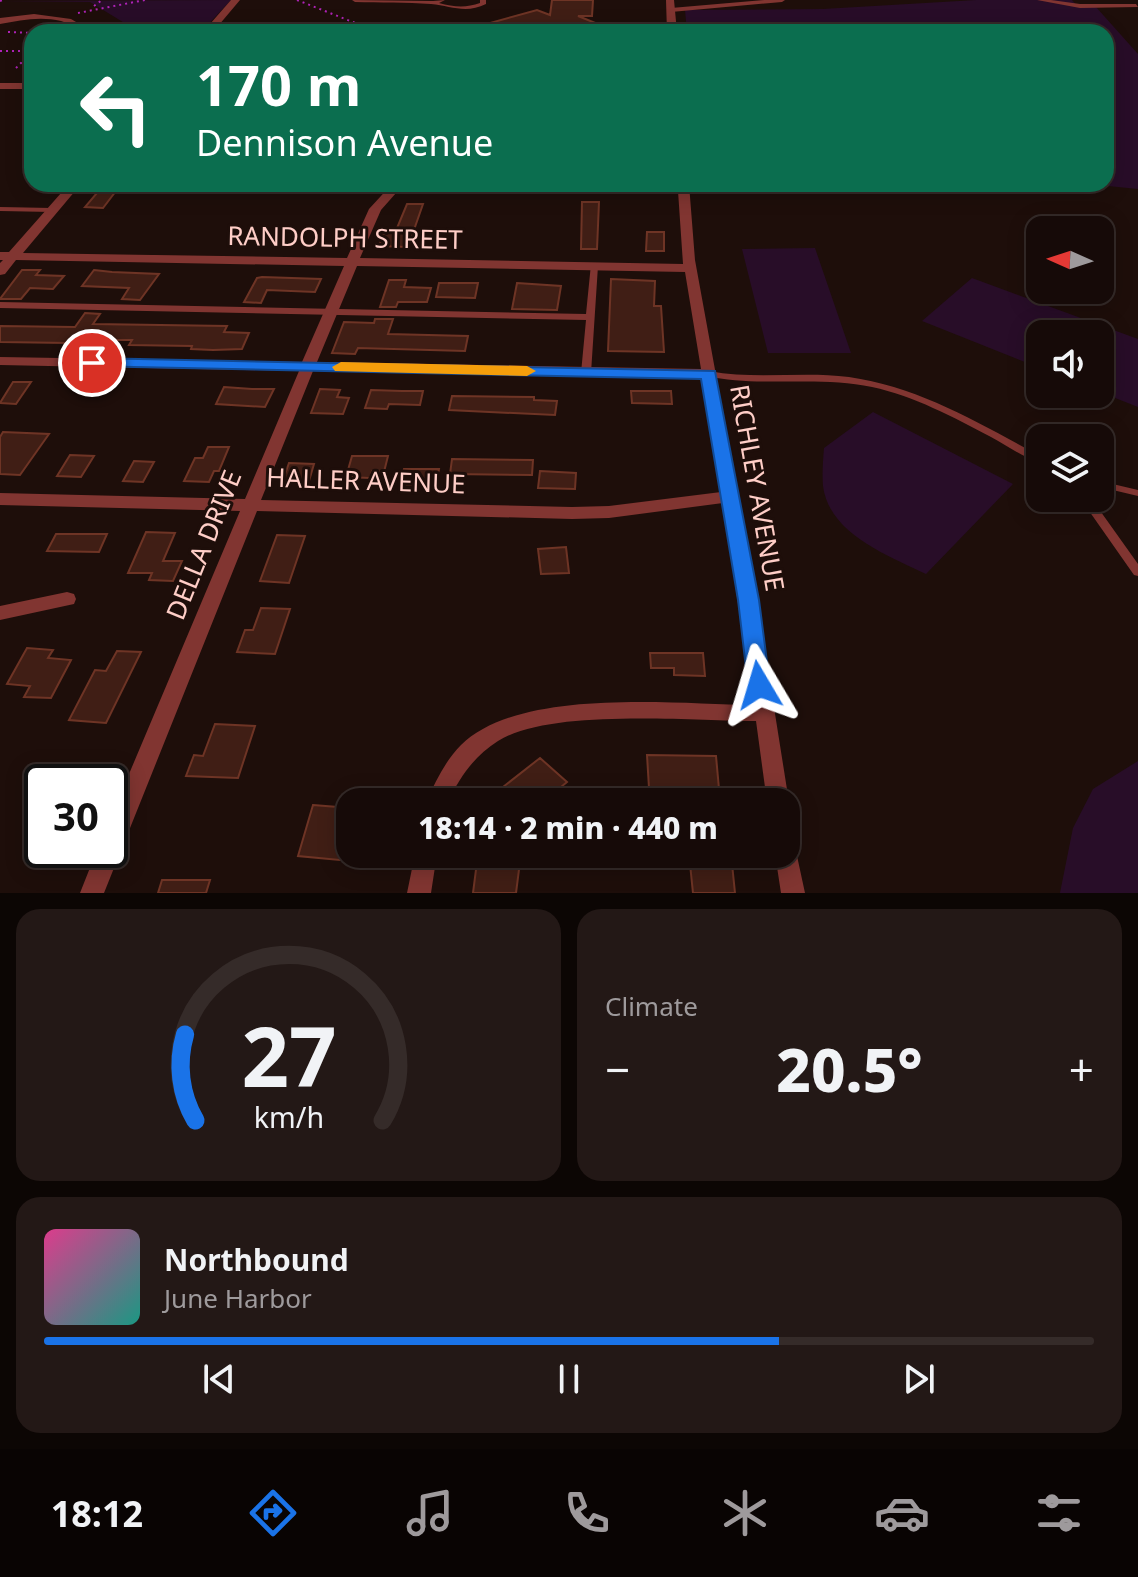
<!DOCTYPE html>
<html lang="en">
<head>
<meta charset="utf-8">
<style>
  body { margin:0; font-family:"Noto Sans",sans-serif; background:#231816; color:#f1f3f6; height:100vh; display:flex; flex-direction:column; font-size:30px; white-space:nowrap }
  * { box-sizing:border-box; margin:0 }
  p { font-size:26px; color:#9e9a9c }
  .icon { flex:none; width:44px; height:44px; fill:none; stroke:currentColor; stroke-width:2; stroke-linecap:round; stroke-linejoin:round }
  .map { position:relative; height:893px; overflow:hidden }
  .side { display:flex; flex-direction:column; gap:16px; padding:16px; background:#0c0604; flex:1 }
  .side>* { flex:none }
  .guide { position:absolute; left:24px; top:24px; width:1090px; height:168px; border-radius:24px; box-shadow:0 4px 20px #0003,0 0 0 2px #352b29; background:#0b6e4f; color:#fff; overflow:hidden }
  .needle { width:52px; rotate:273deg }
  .tools { position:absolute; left:1026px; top:216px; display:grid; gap:16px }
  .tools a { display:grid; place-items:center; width:88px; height:88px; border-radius:16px; background:#160a08; box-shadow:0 4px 20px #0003,0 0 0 2px #352b29; font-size:40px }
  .speed { position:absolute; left:24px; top:764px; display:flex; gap:16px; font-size:40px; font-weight:700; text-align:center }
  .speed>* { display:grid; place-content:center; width:104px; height:104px; border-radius:50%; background:#160a08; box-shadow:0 4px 20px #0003,0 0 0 2px #352b29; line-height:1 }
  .speed .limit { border:4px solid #111; border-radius:12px; background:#fff; color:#111 }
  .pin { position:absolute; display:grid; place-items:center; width:68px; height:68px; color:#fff; margin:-34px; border:4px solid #fff; border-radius:50%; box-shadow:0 2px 8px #0007 }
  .me { position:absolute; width:88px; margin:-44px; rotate:353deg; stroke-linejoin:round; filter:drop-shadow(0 0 6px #0008) }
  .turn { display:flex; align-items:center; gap:28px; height:168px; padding:0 40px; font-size:36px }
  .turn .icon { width:104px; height:104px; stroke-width:2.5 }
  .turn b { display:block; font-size:56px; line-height:68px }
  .big { font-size:60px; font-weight:800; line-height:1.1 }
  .side .card { flex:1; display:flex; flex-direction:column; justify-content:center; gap:12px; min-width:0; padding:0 28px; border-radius:24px; background:#231816 }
  .side .dial { align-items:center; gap:0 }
  .dial svg { height:208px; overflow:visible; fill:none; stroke:#352b29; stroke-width:7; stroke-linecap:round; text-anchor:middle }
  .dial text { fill:#f1f3f6; stroke:none }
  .song { display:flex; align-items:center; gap:24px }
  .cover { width:96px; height:96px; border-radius:12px; background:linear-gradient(135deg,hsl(330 70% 55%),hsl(170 70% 35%)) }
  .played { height:8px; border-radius:4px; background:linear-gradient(90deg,#1a73e8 70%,#352b29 70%) }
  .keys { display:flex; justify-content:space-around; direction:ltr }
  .heat { display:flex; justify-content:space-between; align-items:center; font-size:44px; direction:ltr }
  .side .tiles { flex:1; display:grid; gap:16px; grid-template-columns:1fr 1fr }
  .card:last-child { grid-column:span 2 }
  .trip { position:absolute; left:336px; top:788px; width:464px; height:80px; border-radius:24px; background:#160a08; box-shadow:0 4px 20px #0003,0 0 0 2px #352b29; font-weight:800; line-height:80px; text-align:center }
  .tab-bar { display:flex; height:128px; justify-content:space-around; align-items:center; background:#090403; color:#9e9a9c }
  .tab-bar .icon { width:56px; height:56px }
  .tab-bar .current { color:#1a73e8 }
  .tab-bar b { font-size:36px; color:#f1f3f6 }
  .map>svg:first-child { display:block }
</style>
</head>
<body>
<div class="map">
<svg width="1138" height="893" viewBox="0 0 1138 893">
  <rect width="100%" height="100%" fill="#1e0e0a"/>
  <path fill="#280d28" d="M231 0 201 32H134L136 30 90 2 0 1Z
    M976 0H1072L1077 6 1096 7 1138 54V189L1088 184H1106V32H687L685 10 823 9Z
    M815 248 851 353H768L742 249Z
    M972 278 1138 339V407L1100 392V334H1040V368L922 321Z
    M873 412 1013 484 926 574C889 556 829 534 823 486 822 474 823 460 824 448Z
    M1138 761V893H1060L1073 828 1093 789Z"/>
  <path fill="#401e15" stroke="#6e3425" stroke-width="2" d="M552 0H593L592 16H578L608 28 607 32H472V28L537 10 550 15Z
    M102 187H119L103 208 85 207Z
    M582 202H599L597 249H581Z
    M407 204H423L408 247 379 246 384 233H395Z
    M647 232H664V251H646Z
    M22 270H40L36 275 64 276 53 289 30 288 21 299H0Z
    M94 270 112 272 159 274 140 300 122 299 129 288 82 286Z
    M257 278 262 277 321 279 315 292 267 290 261 303 244 302Z
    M611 279 655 281 654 306H661L664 352 608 351Z
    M389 280H406L404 287 431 288 427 302H398L396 307H380Z
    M439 283H478L475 298 436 297Z
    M517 283 561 286 557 310 512 309Z
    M85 313 100 314 93 324 227 326 224 332 249 333 242 349 213 350 191 349 192 346 129 345 132 340H90L84 347 65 346 68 343 0 342V326L75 327Z
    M375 319H393L388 334 468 336 465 351 358 348 355 354 332 353 344 322 374 323Z
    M13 382H31L16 404 0 403Z
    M224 387 252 389H274L265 407 216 404Z
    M320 389 340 390 337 397 349 398 343 414 311 413Z
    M371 390 402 391H423L420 405 389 404 387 409 365 408Z
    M631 391H671L672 404 632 403Z
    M452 396 534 397V400L557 401 555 415 449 410Z
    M3 432 49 434 20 475 0 474V437Z
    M208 447H229L219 471H214L209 482 184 481 195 458H203Z
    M70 455 94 456 81 477 57 476Z
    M352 456H388L384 472 372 471 370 478 346 477Z
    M452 459 533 460 532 475 450 474Z
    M134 461 154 462 143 482 123 481Z
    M289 463 314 464 309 481 283 480Z
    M404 469H439L436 485H400Z
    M540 471 576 473 575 489 538 488Z
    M146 532 175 533 163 561H182L173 581 149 580 152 573H128Z
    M56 534H107L99 552 47 551Z
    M277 535 305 536 289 583 260 581Z
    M566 547 569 573 541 574 538 549Z
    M261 608 290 609 275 654 237 652 245 630H253Z
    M27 648 53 650 48 658 71 660 51 698 24 697 30 686 7 684Z
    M117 651 141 652 106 723 69 720 95 670 106 671Z
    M650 653H703L705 676 674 675V668H651Z
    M215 724 255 726 238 778 186 776 194 755 203 756Z
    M647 755 716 756 719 789 649 788Z
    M540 758 567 782 543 802H484Z
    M313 805 350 808V861L298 856Z
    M478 854H521L516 893H473Z
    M689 854H731L735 893H693Z
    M162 880H210L206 893H158Z"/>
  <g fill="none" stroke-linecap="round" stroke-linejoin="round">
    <path stroke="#af23b7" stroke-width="2" stroke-dasharray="2 4" stroke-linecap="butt" d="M297 0 378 32
      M0 1 3 0
      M94 6 102 0
      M78 13 145 0
      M8 32 32 33
      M48 32 60 30
      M0 51H32
      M16 68 32 52"/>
    <path fill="#813531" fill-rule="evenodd" d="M352 0 433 1 445 0 439 3C454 7 466 8 480 3V0H486V4C466 14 451 6 431 4 406 2 380 3 355 2Z
      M764 0H785L782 2 671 12 668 10 671 8Z
      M1037 0H1051L1080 4H1136L1138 7 1080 8Z
      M612 29 618 31 619 32H610V30Z
      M0 207 52 208 56 210 52 212 0 211Z
      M591 264H597L598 266 591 373 586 376 581 373 586 320 0 308V302L586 314Z
      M709 371C756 380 802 371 849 377 919 387 979 423 1040 456V463C1023 457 1007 446 991 437 953 417 914 396 872 387 817 375 761 388 706 376L704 374Z
      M1100 481 1138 490V496L1100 487Z
      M1080 498H1091L1138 564V576L1134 575Z"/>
    <path fill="#813531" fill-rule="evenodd" d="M231 0H240L213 32H203Z
      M666 0H674L677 32H667Z
      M34 14 71 19 93 32C80 32 73 25 61 21 41 16 20 20 0 24V18Z
      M0 83H32V89H0Z
      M69 184H81L23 253 347 258 369 209 392 184H404L381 210 360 258 683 264 678 191 521 187 515 184H689L695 260 757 600 789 802 786 808V802H767L756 721C692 721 550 708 498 741 474 756 460 777 448 802H426C436 781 445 761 461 745 520 687 675 704 753 705L723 503 609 518 572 519 257 511 104 893H80L97 850H110V819L240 511 0 505V493L245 499 299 371 0 365V357L302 362 344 266 16 260 5 274 0 275V263L3 260H0V252H9ZM357 266 685 272 701 369 317 362ZM313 371 702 378 721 492 609 506 572 507 261 500Z
      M67 592 74 594 76 599 74 604 0 620V606Z
      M786 839 794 842 805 893H781L775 854H786Z
      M415 854H437L431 893H407Z"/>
  </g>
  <path fill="#1a73e8" stroke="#114b97" stroke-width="2" d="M92 358 715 371 759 600 770 685 767 692 759 694 751 692 748 685 738 600 701 379 86 366 84 363Z"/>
  <path fill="#f59e0b" d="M341 362 527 366 536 371 527 376 335 371 332 367Z"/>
  <g text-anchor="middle" stroke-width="6" stroke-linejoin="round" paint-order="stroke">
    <g font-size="26" fill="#ffcec7" stroke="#1e0e0a">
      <text transform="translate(345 238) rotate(1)" y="9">RANDOLPH STREET</text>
      <text transform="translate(366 481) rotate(2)" y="9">HALLER AVENUE</text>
      <text transform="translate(757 488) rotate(80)" y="9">RICHLEY AVENUE</text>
      <text transform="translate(204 545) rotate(-68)" y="9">DELLA DRIVE</text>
    </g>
  </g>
</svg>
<div class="tools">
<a><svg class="needle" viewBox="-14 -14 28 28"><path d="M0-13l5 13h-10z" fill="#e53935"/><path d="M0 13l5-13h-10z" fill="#9e9a9c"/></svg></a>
<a><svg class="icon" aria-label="sound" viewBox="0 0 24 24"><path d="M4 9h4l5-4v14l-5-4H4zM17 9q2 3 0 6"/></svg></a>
<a><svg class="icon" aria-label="layers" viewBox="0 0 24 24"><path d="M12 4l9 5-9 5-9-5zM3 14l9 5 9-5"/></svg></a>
</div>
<div class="speed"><div class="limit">30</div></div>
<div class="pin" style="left:92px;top:363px;background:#d93025"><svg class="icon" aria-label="arrive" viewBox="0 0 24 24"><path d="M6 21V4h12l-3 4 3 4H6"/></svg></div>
<svg class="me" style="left:759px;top:685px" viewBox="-20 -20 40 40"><path d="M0-17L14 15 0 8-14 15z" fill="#1a73e8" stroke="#fff" stroke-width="4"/></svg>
<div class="trip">18:14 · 2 min · 440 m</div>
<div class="guide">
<div class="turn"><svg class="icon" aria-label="left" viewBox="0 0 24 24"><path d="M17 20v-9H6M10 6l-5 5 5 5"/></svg><div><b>170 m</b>Dennison Avenue</div></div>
</div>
</div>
<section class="side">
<div class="tiles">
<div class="card dial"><svg viewBox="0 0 100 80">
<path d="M14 69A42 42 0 1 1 86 69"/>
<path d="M14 69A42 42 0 0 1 10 36" stroke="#1a73e8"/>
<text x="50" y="56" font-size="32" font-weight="700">27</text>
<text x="50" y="72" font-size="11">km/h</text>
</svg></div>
<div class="card"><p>Climate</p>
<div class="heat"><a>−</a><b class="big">20.5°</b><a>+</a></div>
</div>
<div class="card">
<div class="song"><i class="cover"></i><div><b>Northbound</b><p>June Harbor</p></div></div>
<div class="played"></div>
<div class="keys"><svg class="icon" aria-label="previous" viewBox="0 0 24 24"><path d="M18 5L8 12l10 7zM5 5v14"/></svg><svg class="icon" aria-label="pause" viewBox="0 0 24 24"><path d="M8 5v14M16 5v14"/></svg><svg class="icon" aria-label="next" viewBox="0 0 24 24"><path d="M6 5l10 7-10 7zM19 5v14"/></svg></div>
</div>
</div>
</section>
<nav class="tab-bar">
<b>18:12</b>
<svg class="icon current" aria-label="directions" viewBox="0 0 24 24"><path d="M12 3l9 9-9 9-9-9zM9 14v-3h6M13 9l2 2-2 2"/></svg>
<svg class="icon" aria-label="music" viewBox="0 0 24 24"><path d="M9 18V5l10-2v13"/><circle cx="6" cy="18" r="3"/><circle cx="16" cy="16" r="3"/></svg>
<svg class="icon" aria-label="phone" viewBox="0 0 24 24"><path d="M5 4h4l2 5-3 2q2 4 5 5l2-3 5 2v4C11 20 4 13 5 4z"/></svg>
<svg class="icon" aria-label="climate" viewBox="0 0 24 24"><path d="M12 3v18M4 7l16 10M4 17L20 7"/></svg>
<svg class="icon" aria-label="car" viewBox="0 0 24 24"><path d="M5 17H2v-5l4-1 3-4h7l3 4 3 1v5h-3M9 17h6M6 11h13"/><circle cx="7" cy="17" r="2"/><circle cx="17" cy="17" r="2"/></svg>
<svg class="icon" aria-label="filters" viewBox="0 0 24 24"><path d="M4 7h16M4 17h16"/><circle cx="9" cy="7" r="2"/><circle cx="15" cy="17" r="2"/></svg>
</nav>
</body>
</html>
